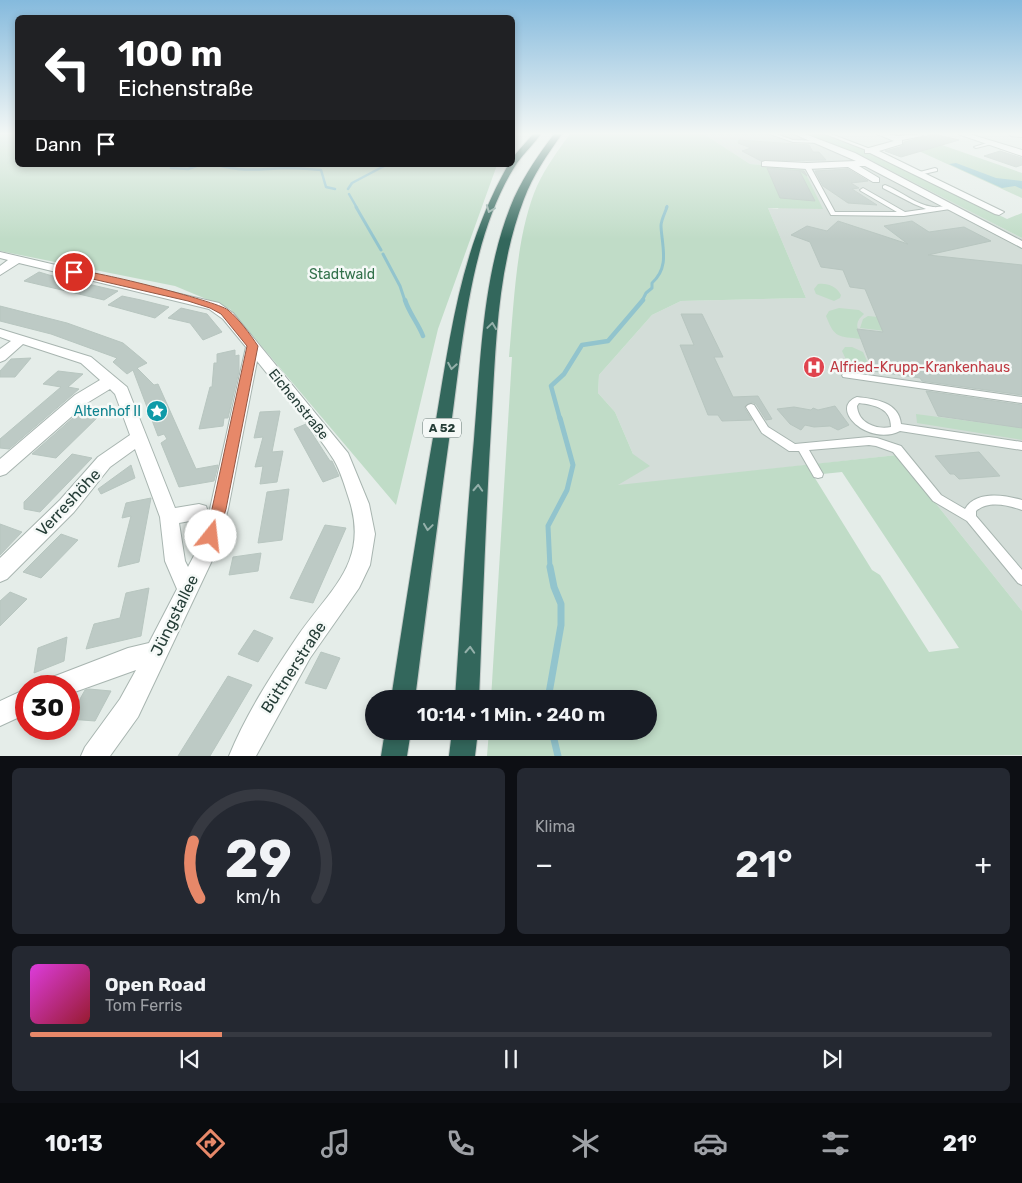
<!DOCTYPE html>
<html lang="de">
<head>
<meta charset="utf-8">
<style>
  body { margin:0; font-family:Rubik,sans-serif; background:#242831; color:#f1f3f6; height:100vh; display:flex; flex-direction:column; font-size:19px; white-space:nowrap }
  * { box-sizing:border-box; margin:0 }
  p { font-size:16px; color:#9ea1a6 }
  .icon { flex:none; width:28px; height:28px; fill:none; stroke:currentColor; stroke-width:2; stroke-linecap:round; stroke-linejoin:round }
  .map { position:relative; height:756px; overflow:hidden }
  .side { display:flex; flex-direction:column; gap:12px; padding:12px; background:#0d0f14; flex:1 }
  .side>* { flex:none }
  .hud { position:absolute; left:15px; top:15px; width:500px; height:152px; border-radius:8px; box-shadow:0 2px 8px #0003; background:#202124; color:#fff; overflow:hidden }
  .speed { position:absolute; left:15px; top:675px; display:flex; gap:10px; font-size:25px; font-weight:700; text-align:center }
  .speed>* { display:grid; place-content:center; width:65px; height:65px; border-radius:50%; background:#171b24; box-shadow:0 2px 8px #0003; line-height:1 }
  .speed .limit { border:8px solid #d22; background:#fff; color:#111 }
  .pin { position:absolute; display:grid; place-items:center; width:42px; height:42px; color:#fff; margin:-21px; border:2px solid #fff; border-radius:50%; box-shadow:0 1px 5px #0007 }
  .me { position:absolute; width:55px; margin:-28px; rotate:16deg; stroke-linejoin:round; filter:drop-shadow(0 0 4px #0008) }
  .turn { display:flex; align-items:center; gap:18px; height:105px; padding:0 20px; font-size:22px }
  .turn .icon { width:65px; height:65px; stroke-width:2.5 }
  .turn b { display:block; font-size:35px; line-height:42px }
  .then { display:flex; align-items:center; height:48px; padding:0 20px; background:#0003; gap:10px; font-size:19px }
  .big { font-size:38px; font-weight:600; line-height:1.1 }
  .side .card { flex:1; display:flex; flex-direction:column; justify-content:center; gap:8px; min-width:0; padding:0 18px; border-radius:8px; background:#242831 }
  .side .dial { align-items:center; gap:0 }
  .dial svg { height:130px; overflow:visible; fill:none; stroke:#363941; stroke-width:7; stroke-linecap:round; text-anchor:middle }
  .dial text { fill:#f1f3f6; stroke:none }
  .song { display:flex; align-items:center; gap:15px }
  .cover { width:60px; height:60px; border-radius:8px; background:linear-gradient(135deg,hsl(300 70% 55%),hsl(350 70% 35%)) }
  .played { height:5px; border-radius:2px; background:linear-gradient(90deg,#e78869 20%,#363941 20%) }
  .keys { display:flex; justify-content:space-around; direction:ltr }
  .heat { display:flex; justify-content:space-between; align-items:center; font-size:28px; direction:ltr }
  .side .tiles { flex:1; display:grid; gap:12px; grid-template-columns:1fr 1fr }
  .card:last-child { grid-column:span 2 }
  .trip { position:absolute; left:365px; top:690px; width:292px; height:50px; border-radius:25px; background:#171b24; box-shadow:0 2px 8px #0003; font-weight:600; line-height:50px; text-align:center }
  .tab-bar { display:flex; height:80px; justify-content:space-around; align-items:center; background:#090b0e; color:#9ea1a6 }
  .tab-bar .icon { width:35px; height:35px }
  .tab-bar .active { color:#e78869 }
  .tab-bar b { font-size:22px; color:#f1f3f6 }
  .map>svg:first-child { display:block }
</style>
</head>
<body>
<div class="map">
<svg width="1022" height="756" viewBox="0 0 1022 756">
  <rect width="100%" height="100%" fill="#e5ede9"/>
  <path fill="#d3ddd8" d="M704 134H809L869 159 1022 238V611L897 455 617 486 633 454 615 412 598 393 599 375 652 315 681 301 806 298 768 208 778 209 803 168 750 164Z"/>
  <path fill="#c0dcc7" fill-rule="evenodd" d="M0 134H17L18 165H497L438 329 396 505 230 309 175 286 0 251Z
    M570 134H704L750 164 803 168 823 209 768 208 806 298 681 301 652 315 599 375 598 393 615 412 633 454 650 466 618 485 897 455 1022 611V755L487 756 489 731H649V699H491L512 357H509C514 304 516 234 537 186 546 167 558 150 570 134ZM842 472 959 648 929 652 880 575 872 570 813 475Z
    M809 134H824L871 152 1007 219 1022 213V238L868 159Z
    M919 137 1022 173V198L921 152 899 145 918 142 913 139Z
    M818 284C828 283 836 286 841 295L840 298 834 301 816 294 814 289Z
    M839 308 859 310 864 314C854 323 857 327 861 339 838 336 835 339 826 316L829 311Z
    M868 316 891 318 918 335 860 328 863 319Z
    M845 347H852L863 352 871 370 863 373 849 366 842 351Z
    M916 414 1022 428V440L917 423Z"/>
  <path fill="#92c4cd" d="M956 163 996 178 1022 181V189L1015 186 1002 188 949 164Z"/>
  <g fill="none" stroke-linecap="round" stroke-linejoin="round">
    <path stroke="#92c4cd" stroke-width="2.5" d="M175 165 171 168 188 169 199 165
      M218 165C240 172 262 169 285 168 297 168 309 169 321 170L326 187 335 189
      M348 189 352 183 386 165
      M349 194 357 208
      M666 208 667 206"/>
    <path stroke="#92c4cd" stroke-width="3" d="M356 207 381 250
      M383 254 400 286 405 301
      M642 301 646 293 652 288V283C670 267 662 247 661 226 661 220 665 213 667 207"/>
    <path stroke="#92c4cd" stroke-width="4.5" d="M405 300C409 313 418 323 423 336
      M560 419 551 386 564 374 582 345 608 341 643 300"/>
    <path stroke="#92c4cd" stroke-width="5" d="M550 568 548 526 567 490 573 465 560 418"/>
    <path stroke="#92c4cd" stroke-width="7" d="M548 699 561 625V604L554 587 550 567
      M552 731 558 756"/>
  </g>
  <path fill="#bdcac5" stroke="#b8c6c0" d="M934 134 959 140 901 157 885 151 903 146 904 142Z
    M739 140 809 145 813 152H819L826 160 761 161 742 151 751 148 738 143Z
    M1000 151 1022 158V165L1016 167 984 156Z
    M767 168 804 171 807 176 799 170 815 201 780 198Z
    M848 169 868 181 851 183 859 188 852 189 877 205 848 203 823 186 815 171Z
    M838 221 908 244 884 226 912 221 929 232 964 227 991 241 928 255 1022 265V395L922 381 920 378 873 371 857 329 883 332 865 289 850 287 843 270 821 267 810 242 791 235 807 226 827 231Z
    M39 272 49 275 118 291 104 300 24 281Z
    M122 296 141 300 169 307 155 318 108 305Z
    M0 306 67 323 123 343 147 363 137 368 154 385 158 384 196 469 218 465 214 481 179 487 161 443 167 439 164 434 158 436 133 370 127 374 113 362 117 358 51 334 0 321Z
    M181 308 207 314 222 332 203 340 190 323 168 318Z
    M681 314H702L723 357H714L733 397 758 396 772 419 766 420 756 404 752 402 744 407 752 420 722 421 718 415H708L680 345H694Z
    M235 350V356L239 355V371L228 418H224L223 426 199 429 210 387H212L214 363H217V354Z
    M31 358 15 377H0V371L11 359Z
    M58 371 83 374 68 387 79 389 9 449 0 448V439L61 387 43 384Z
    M926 391 1022 405V428L938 416Z
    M835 406 849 425 838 430 830 426 814 427 805 425 801 430 790 424 777 409 794 407 811 410 813 408 818 410Z
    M83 409 103 412 56 458 32 454Z
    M280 411 272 452 283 451 277 482 260 484 263 466 255 467 263 437 254 438 260 412Z
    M306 424 330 461H332L339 476 323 482 294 429Z
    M979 452 1000 476 959 479 954 474H950L935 456Z
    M72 454 92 458 40 512 24 509V502Z
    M131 465 135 478 101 494 98 489Z
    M289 489 282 540 258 543 267 492Z
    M151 498 139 562 118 567 131 516 122 518 126 503Z
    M0 524 22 532 0 555Z
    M325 525 346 528 313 603 290 598Z
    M61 534 78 540 41 578 23 572Z
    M261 553 258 571 229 575 233 557Z
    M149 588 141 636 86 649 94 624 120 618 126 593Z
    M10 592 27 599 0 626V601Z
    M254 630 273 638 258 662 238 654Z
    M67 637 64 661 34 673 38 648Z
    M321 652 340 658 326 689 305 683Z
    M228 676 252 685 210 756H178Z
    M89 689 111 691 95 721 69 719 85 690Z"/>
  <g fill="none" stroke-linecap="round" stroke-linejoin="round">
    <g stroke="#a8b5b0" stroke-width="2">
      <path id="lane" d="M770 134H776L793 140 822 141 824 142 822 143 793 142Z
        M825 134H831L873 150 869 151Z
        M990 142 992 143V144L976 148 974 147Z
        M807 164 810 166 835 212H897L861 191 860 190 863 188 905 212 926 209 914 204 883 188V186L885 185C901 191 916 205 933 207 940 208 947 204 953 207L950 209 904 216 831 215 804 166Z
        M935 168 937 169V171L919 175 916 173Z
        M846 372 1022 397V403L843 377 842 375Z
        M857 397C875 399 899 402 901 424L1022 442V450L900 431C868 447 828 408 857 397ZM859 403C875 405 891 408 891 427 876 430 858 423 857 406Z
        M751 404 754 405 768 427 795 444 869 437 877 438 901 446 941 495 965 509C976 490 1005 495 1022 500V510C1008 505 988 500 976 511V516L1022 570V585L1018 583 967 521 933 501 893 452 876 446 869 445 809 450 823 474 822 477 818 478 814 477 799 451H789L762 433 746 407 748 405Z"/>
    </g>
    <g stroke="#a8b5b0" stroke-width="2">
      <path id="street" d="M794 134H805L855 153 1022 241V248L865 166H859L879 178V182H873L848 167 807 169 762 166V162L765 161 807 163 856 161Z
        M877 134H888L897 136 923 134 922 136 902 140V144L879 151 1004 212 999 215 995 214 870 153H865V149L894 141Z
        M958 134H969L1022 150V156Z
        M1010 134H1022V137L1011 136Z
        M0 252 219 303 233 313 348 453 369 504 375 534 370 565 359 588 310 658 256 756H229C246 714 272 674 297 637 329 590 370 563 349 499 345 487 341 472 334 460 312 425 283 394 257 361L228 509 217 550 138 717 110 756H81L85 747 120 699 136 670 69 694V686H46L50 678 128 648 149 643 177 589 165 561 160 517 135 449 110 467 74 512 7 579 0 582V558L60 500 98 457 130 435 115 394 110 389 87 403 6 474 0 476V459L75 395 100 380 81 363 23 344 5 360 0 362V349L11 341 0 337V329L91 357 127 387 175 508 199 504 206 506 208 512 206 518 179 523 185 561 188 567 198 548 210 509 246 347 223 319 209 309 19 263 0 275V266L8 260 0 258Z
        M26 689V714L0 726V701Z"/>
    </g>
    <g stroke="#c2c9c7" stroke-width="2">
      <path id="highway" d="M533 134H541C534 144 524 153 517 163 468 238 462 353 449 440 437 526 426 612 415 699H391C405 608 419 517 435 426 451 332 460 250 508 165H512V158Z
        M554 134H562C547 155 533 175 524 199 498 266 496 340 492 411 486 507 483 603 479 699H455C461 612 466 525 474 439 481 359 482 272 514 198 525 174 539 154 554 134Z
        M385 731H411L407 756H381Z
        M452 731H478L475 756H449Z"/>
    </g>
    <use href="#lane" fill="#fff" fill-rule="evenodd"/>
    <use href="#street" fill="#fff" fill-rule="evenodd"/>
    <use href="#highway" fill="#33675c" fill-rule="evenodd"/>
  </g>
  <defs><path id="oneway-chevron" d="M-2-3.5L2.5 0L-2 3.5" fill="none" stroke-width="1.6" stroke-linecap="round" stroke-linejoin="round" transform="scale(1.25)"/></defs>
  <g stroke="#94b0aa">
    <use href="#oneway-chevron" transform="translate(490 209) rotate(111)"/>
    <use href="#oneway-chevron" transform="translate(492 326) rotate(-82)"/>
    <use href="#oneway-chevron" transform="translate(452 366) rotate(100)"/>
    <use href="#oneway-chevron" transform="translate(478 488) rotate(-87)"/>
    <use href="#oneway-chevron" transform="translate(428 527) rotate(98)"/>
    <use href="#oneway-chevron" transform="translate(470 650) rotate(-87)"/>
  </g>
  <linearGradient id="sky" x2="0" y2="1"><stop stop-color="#85badd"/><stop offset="0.56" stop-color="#f3f7f5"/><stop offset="1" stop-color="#f3f7f5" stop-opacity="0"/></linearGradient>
  <rect width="1022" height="239" fill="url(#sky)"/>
  <path fill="#e78869" stroke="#965844" d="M71 270C85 268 217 301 228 310 239 319 250 334 258 346L226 509 216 541 211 543 206 541 204 536 212 509 247 346 221 314 210 308 188 301 71 274Z"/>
  <defs>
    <g id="hospital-disc" transform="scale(1.125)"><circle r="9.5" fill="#e0444e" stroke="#f5f9f7"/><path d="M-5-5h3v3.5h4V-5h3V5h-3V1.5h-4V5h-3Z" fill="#fff"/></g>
    <g id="sight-disc" transform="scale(1.125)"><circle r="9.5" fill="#0f9aa8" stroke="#f5f9f7"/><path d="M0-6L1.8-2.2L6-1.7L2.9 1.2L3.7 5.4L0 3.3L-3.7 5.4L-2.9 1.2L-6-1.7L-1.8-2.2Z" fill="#fff"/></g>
  </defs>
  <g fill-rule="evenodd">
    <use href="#hospital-disc" x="814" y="367"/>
    <use href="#sight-disc" x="157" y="411"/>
  </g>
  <g text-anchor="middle" stroke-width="5" stroke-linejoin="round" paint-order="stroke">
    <rect fill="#f5f9f7" stroke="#637571" stroke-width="1" x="423" y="418.5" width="38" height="19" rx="4"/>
    <g font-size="12" font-weight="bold" fill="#253d37">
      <text x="442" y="432">A 52</text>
    </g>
    <g font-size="14" fill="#33714b" stroke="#f5f9f7">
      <text x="342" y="279">Stadtwald</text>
    </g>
    <g font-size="14" fill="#be3a42" stroke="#f5f9f7" text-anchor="start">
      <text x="830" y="372">Alfried-Krupp-Krankenhaus</text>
    </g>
    <g font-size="14" fill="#253d37" stroke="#f5f9f7">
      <text transform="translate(299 404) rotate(51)" y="5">Eichenstraße</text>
    </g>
    <g font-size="14" fill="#0d838f" stroke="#f5f9f7" text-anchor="end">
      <text x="141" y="416">Altenhof II</text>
    </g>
    <g font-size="16" fill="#253d37" stroke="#f5f9f7">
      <text transform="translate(68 502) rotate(-47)" y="6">Verreshöhe</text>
      <text transform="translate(174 615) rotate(-64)" y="6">Jüngstallee</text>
      <text transform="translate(293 667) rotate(-57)" y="6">Büttnerstraße</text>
    </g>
  </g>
</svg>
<div class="speed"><div class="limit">30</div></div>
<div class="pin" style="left:74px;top:272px;background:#d93025"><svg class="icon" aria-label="arrive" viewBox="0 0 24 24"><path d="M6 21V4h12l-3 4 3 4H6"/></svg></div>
<svg class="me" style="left:211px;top:536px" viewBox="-20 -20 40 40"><circle r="19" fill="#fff"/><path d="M0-13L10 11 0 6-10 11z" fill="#e78869"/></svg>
<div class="trip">10:14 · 1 Min. · 240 m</div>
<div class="hud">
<div class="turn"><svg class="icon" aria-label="left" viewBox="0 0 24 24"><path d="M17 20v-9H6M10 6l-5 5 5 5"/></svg><div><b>100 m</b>Eichenstraße</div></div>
<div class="then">Dann<svg class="icon" aria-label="arrive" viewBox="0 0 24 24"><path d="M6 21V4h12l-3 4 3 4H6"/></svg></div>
</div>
</div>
<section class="side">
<div class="tiles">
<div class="card dial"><svg viewBox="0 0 100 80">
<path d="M14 69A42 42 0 1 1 86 69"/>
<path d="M14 69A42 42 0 0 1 10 34" stroke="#e78869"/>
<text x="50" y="56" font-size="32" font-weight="700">29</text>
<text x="50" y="72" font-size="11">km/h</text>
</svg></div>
<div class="card"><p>Klima</p>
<div class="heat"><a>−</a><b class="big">21°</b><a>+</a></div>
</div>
<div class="card">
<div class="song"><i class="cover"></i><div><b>Open Road</b><p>Tom Ferris</p></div></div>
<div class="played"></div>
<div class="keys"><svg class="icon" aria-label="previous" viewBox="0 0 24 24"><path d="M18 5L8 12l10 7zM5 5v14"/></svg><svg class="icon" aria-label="pause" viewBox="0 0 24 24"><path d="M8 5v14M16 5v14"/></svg><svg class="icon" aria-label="next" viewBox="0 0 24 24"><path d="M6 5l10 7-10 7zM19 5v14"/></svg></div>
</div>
</div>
</section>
<nav class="tab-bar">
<b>10:13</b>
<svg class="icon active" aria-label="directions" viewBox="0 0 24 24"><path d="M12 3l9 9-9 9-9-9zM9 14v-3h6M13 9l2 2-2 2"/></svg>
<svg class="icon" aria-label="music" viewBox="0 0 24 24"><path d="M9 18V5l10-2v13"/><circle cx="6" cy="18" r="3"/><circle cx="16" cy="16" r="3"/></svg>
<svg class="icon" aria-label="phone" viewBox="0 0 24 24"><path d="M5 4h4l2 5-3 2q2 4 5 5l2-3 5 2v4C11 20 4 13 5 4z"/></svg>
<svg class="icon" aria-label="climate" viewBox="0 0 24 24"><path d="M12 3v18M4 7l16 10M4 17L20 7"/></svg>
<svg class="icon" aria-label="car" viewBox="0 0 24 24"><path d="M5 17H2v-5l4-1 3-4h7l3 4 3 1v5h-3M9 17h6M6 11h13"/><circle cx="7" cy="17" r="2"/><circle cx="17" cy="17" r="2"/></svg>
<svg class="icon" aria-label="filters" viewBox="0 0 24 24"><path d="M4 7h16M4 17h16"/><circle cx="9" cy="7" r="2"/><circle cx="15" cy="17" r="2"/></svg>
<b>21°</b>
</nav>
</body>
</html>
